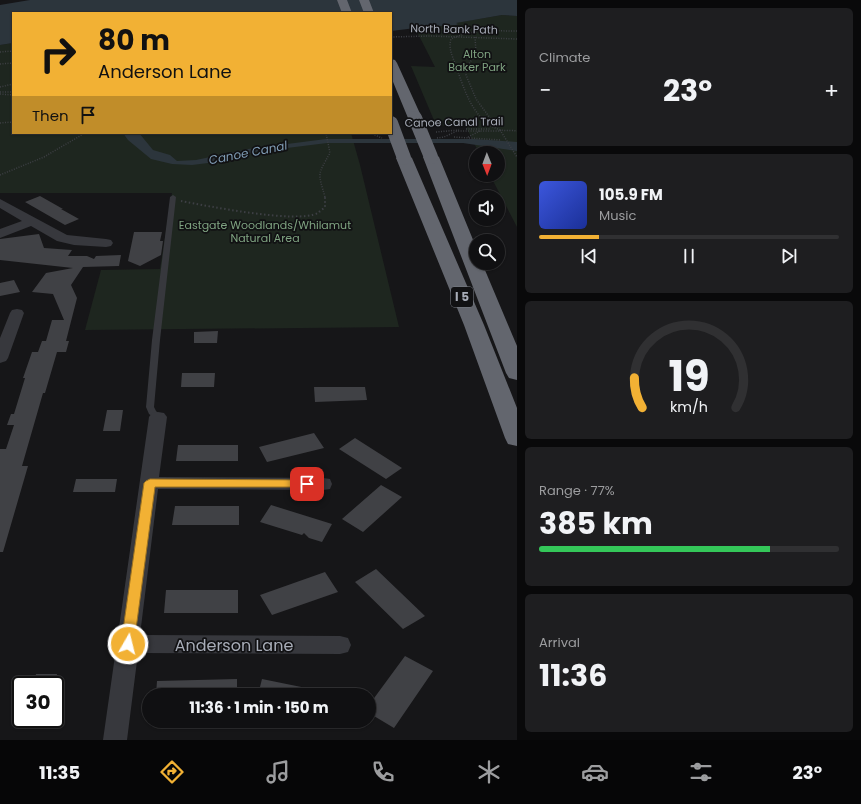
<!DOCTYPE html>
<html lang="en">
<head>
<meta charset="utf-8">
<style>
  body { margin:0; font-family:Poppins,sans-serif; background:#1e1e20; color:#f1f3f6; height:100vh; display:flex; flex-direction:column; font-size:15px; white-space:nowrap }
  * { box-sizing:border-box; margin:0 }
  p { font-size:13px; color:#9c9d9f }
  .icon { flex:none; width:22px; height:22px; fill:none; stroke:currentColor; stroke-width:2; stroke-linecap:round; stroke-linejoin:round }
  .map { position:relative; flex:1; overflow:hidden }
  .drawer { display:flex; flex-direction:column; gap:8px; padding:8px; background:#09090a; width:344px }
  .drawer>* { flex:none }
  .top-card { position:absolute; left:12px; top:12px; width:380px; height:122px; border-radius:0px; box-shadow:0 1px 3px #0004,0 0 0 1px #303032; background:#f2b134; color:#111; overflow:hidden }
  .needle { width:26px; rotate:179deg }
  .fabs { position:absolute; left:469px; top:146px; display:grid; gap:8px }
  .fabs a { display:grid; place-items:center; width:36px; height:36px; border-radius:50%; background:#101012; box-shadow:0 1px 3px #0004,0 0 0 1px #303032; font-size:20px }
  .speed { position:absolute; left:12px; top:676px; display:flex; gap:8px; font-size:20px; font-weight:700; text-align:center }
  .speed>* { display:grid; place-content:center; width:52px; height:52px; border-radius:50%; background:#101012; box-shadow:0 1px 3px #0004,0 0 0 1px #303032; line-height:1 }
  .speed .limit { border:2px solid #111; border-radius:6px; background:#fff; color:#111 }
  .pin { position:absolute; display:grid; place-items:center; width:34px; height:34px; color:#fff; margin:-17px; border-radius:8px; box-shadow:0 2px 6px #0006 }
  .me { position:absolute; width:44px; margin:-22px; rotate:8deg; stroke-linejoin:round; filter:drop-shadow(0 0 3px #0008) }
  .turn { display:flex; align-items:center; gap:14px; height:84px; padding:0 20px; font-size:18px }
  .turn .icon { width:52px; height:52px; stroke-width:2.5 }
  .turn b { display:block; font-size:28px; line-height:34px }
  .then { display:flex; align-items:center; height:38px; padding:0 20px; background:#0003; gap:8px; font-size:15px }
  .big { font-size:30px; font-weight:700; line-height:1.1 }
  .drawer .card { flex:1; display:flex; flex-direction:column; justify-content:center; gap:6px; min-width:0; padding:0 14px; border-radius:6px; background:#1e1e20 }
  .drawer .dial { align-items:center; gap:0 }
  .dial svg { height:104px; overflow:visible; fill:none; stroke:#303032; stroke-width:7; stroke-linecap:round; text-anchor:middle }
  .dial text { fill:#f1f3f6; stroke:none }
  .song { display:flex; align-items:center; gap:12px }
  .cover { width:48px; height:48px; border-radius:6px; background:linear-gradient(135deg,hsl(230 70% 55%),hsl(230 70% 35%)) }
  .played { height:4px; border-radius:2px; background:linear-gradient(90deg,#f2b134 20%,#303032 20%) }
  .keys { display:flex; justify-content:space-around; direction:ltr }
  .heat { display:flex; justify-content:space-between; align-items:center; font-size:22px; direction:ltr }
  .charge { height:6px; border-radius:3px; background:linear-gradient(90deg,#34c759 77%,#303032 0) }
  .trip { position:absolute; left:142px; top:688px; width:234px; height:40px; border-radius:20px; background:#101012; box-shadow:0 1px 3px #0004,0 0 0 1px #303032; font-weight:700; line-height:40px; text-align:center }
  .tabs { display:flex; height:64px; justify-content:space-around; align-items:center; background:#060607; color:#9c9d9f }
  .tabs .icon { width:28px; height:28px }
  .tabs .current { color:#f2b134 }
  .tabs b { font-size:18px; color:#f1f3f6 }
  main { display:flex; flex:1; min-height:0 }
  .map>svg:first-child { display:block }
</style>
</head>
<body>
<main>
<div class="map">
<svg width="517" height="740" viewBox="0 0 517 740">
  <rect width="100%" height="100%" fill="#161618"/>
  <path fill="#1e261f" d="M502 15 517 16V227L490 175H498V153H479L466 127 436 125 411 66 435 67 415 28 456 25 455 23Z
    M13 43V133H351L360 165 399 327 85 330 101 270 160 269 172 193H0V45Z"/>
  <path fill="#2c353c" d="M30 0H517V16L502 15 462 22 456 23 458 24 456 25 424 27 391 31V13H13V43L0 45V5Z
    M123 133H139L153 150 170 155 177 161 196 160 248 149 326 139H474L517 142V151L463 143H327L255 152 216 162 192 165 172 164 151 159 128 140Z"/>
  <path fill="#404145" d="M40 196 63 209H61L79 219 65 225 25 202Z
    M134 232H162L160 241H163L161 255 140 266 128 261Z
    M39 234 44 248 72 250 68 256H87L94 259 96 256 121 255 119 266 83 267 71 285 77 298 66 341H69L66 352H57L45 393H43L22 466H28L3 552H0V449H6L14 425H7L11 414H14L25 378H23L32 352H38L42 341H46L52 320H64L53 294 32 292 46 273 73 268 0 260V239Z
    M14 280 20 292 0 296V283Z
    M218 331 217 343H194V332Z
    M182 373H215L214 387H181Z
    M314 387H365L367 400 315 402Z
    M107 410H123L120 431H103Z
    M314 433 324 448 267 462 259 447Z
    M355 438 402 468 386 479 339 449Z
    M178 445H238V461H176Z
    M76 479H117L115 492H73Z
    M381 485 402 497 363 532 342 519Z
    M271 505 332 524 322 542 309 538 304 533 302 535 260 522Z
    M175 506H239V525H172Z
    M376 569 425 616 403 629 355 582Z
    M325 572 338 592 272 615 260 595Z
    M166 590H238V613H164Z
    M405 656 433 671 394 728 369 713V705Z
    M36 674H57L55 685H34Z
    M237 679V695H156L157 681Z
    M262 679 316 690V695H258Z"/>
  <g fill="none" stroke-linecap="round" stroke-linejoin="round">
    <path stroke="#3d3f44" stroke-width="1.5" stroke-dasharray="1 1.5" stroke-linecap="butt" d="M517 31C495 31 471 29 451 39 448 49 453 57 456 66 464 89 474 123 501 130 506 131 512 130 517 131
      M391 37 430 36 517 39
      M475 37 476 53 467 67 466 75 476 99 496 126
      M0 52 13 51
      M0 64 13 63
      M0 87 13 84
      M0 92H13
      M0 94 13 95
      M0 123 13 122
      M466 129H491
      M500 130 517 157
      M436 132 459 130
      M370 133 382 138
      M454 137 501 140
      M468 137 480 131
      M437 138 444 137 457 131H501
      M0 175 44 157 85 133
      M325 197C318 172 317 176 330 153L326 133"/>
    <path stroke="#3d3f44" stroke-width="2" stroke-dasharray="1.5 2.5" stroke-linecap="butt" d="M181 201C208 206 296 224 318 213 320 211 323 209 325 207V196"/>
    <path fill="#37383d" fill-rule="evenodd" d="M173 195 176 197 160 340 154 407 156 411 162 417 158 420 149 414 146 407 152 340 170 197Z"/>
    <path fill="#37383d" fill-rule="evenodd" d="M0 199 67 235 106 239 111 240 113 243 111 246 106 247 74 245 57 241 31 226 0 238V229L22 221 0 208Z
      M17 309 22 310 24 313 8 358 6 361 0 363V338L10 313 12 310Z
      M158 412 164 413 167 417 159 477 323 478 330 479 332 484 330 489 323 490 158 489 140 635 340 636 348 638 351 645 348 652 340 654 138 653 127 740H103L149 417 152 413Z"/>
    <path fill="#63666e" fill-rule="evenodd" d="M337 0H347L352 13H342Z
      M359 0H369L374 13H364Z
      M391 59 395 60 397 63 422 118 420 121 415 122 410 121 408 118 391 77Z
      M431 152 436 154 439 157 476 247V263H482L517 346V380L509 378 506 373 423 157 426 154Z
      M404 153 409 155 412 158 484 325 517 408V446L508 444 505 438 464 325 396 158 399 155Z"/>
    <path stroke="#63666e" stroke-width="14" d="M415 118 431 157
      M391 123 404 158"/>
  </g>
  <path fill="#f2b134" stroke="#9d7322" d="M150 479 307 480 311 481 313 484 311 486 307 487H155L134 644 132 648 128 650 123 648 121 644 144 483 146 481Z"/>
  <g text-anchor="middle" stroke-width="3.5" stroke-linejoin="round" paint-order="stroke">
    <g font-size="11" fill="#a8adb8" stroke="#111113">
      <text transform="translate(454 29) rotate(1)" y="4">North Bank Path</text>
      <text transform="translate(454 122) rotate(-1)" y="4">Canoe Canal Trail</text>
    </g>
    <g font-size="11" fill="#7fa381" stroke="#111113">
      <text x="477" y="58">Alton<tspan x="477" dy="13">Baker Park</tspan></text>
      <text x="265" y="229">Eastgate Woodlands/Whilamut<tspan x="265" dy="13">Natural Area</tspan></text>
    </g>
    <g font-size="12" font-style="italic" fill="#7f9bb3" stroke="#111113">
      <text transform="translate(248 153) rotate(-11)" y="4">Canoe Canal</text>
    </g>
    <rect fill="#111113" stroke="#7b7e86" stroke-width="1" x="451" y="287" width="22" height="20" rx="3"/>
    <g font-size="12" font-weight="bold" fill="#a8adb8">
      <text x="462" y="301">I 5</text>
    </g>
    <g font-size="16" fill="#a8adb8" stroke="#111113">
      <text x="234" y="651">Anderson Lane</text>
    </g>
  </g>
</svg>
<div class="fabs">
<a><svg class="needle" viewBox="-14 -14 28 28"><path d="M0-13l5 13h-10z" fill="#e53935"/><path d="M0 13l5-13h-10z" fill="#9c9d9f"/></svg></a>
<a><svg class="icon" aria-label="sound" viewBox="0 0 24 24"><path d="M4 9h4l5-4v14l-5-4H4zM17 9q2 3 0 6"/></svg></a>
<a><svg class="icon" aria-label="search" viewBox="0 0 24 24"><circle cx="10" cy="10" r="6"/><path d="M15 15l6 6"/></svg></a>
</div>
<div class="speed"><div class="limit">30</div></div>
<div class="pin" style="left:307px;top:484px;background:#d93025"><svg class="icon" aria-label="arrive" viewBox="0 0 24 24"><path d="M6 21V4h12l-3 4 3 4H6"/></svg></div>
<svg class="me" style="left:128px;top:644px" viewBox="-20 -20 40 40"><circle r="17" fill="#f2b134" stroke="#fff" stroke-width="3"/><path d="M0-11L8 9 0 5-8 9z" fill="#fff"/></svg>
<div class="trip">11:36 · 1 min · 150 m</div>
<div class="top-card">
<div class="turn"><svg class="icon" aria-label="right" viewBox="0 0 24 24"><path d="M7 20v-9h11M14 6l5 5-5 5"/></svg><div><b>80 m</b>Anderson Lane</div></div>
<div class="then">Then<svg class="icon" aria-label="arrive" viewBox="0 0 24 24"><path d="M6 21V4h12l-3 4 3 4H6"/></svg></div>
</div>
</div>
<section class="drawer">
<div class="card"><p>Climate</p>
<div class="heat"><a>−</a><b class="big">23°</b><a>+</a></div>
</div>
<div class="card">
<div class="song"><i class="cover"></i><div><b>105.9 FM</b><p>Music</p></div></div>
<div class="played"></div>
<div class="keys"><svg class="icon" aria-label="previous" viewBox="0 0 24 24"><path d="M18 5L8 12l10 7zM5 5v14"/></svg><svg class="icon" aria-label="pause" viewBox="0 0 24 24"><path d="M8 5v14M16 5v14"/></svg><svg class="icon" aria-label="next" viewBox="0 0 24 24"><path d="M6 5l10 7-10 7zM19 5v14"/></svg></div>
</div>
<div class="card dial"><svg viewBox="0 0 100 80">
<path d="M14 69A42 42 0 1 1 86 69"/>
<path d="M14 69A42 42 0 0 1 8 46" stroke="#f2b134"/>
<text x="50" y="56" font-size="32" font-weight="700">19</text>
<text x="50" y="72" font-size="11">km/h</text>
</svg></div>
<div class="card"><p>Range · 77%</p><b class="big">385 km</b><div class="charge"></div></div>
<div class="card"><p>Arrival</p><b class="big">11:36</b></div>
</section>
</main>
<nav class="tabs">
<b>11:35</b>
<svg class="icon current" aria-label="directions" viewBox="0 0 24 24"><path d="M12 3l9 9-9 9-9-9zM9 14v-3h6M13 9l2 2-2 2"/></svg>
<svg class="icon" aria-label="music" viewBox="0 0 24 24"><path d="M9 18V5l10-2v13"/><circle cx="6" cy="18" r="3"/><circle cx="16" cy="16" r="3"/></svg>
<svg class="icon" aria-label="phone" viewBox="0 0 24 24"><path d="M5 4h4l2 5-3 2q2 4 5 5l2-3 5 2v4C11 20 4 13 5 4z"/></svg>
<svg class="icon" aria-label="climate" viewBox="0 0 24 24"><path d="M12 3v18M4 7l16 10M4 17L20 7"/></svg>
<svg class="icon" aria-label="car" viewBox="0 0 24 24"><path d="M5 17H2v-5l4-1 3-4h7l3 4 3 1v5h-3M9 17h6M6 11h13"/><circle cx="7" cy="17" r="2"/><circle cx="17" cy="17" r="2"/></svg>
<svg class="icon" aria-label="filters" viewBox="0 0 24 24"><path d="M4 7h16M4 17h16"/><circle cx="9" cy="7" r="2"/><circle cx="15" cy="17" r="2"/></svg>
<b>23°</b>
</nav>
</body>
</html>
